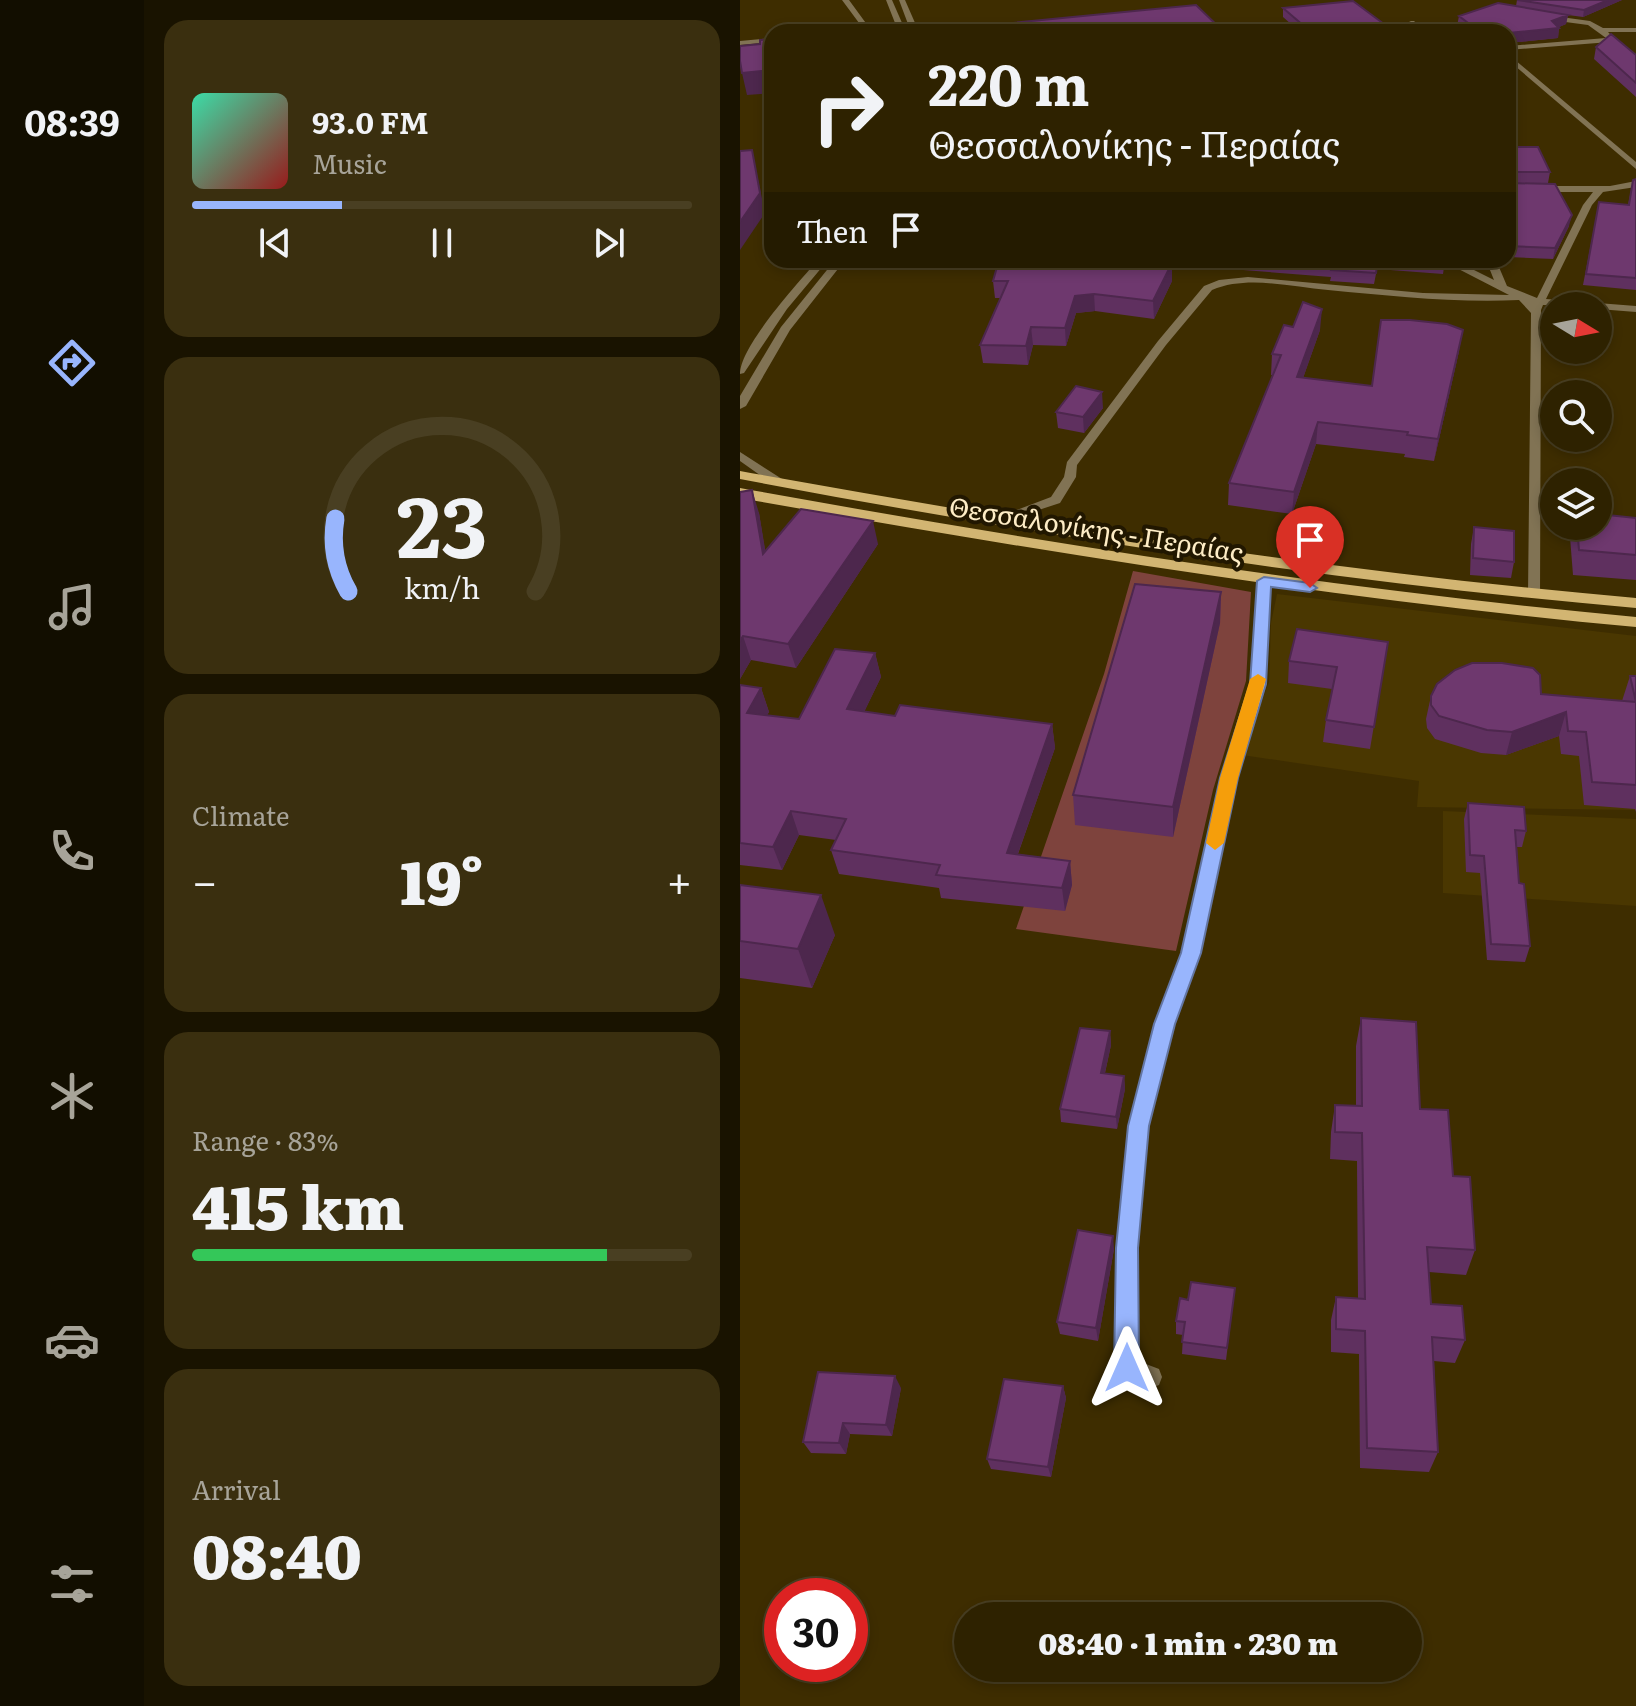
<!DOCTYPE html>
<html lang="en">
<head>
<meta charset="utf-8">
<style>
  body { margin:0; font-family:Literata,serif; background:#3a2f0f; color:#f1f3f6; height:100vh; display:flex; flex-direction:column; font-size:30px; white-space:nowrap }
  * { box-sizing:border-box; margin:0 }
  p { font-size:26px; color:#a7a499 }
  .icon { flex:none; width:44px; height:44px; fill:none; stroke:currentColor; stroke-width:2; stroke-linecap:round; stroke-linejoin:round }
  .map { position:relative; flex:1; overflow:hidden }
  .side { display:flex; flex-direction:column; gap:20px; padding:20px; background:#191300; width:596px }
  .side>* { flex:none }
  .guide { position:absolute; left:24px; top:24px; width:752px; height:244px; border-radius:24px; box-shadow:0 4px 12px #0003,0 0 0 2px #493f22; background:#2e2200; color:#f1f3f6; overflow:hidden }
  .needle { width:52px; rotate:100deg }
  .tools { position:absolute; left:800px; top:292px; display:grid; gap:16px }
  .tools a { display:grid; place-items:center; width:72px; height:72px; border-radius:50%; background:#2e2200; box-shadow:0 4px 12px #0003,0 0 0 2px #493f22; font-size:40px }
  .speed { position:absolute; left:24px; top:1578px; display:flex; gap:16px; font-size:40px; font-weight:700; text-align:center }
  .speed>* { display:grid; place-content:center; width:104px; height:104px; border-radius:50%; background:#2e2200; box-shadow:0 4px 12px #0003,0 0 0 2px #493f22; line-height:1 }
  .speed .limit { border:12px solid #d22; background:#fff; color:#111 }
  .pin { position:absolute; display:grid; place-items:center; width:68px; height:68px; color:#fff; margin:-82px -34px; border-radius:50% 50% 50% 0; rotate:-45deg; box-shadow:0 0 8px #0007 }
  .pin .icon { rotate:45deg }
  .me { position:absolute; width:88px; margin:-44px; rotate:0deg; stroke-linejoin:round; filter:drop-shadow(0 0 6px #0008) }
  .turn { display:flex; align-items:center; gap:28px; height:168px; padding:0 32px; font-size:36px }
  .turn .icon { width:104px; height:104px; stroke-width:2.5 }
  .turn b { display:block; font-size:56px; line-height:68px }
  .then { display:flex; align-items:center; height:76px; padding:0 32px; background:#0003; gap:16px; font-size:30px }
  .big { font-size:60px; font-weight:800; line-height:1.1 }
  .side .card { flex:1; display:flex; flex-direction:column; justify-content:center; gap:12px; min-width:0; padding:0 28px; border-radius:24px; background:#3a2f0f }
  .side .dial { align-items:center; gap:0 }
  .dial svg { height:208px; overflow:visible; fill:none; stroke:#493f22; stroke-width:7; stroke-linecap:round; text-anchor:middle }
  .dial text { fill:#f1f3f6; stroke:none }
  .song { display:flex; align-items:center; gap:24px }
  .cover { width:96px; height:96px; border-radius:12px; background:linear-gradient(135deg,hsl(160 70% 55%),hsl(0 70% 35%)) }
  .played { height:8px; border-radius:4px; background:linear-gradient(90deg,#98b5fd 30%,#493f22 30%) }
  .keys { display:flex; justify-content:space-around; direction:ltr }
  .heat { display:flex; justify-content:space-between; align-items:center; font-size:44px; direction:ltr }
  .charge { height:12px; border-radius:6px; background:linear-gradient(90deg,#34c759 83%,#493f22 0) }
  .trip { position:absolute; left:214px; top:1602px; width:468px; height:80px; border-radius:40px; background:#2e2200; box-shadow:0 4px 12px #0003,0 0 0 2px #493f22; font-weight:800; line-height:80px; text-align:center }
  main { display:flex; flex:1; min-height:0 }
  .dock { display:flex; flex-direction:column; width:144px; justify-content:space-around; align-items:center; background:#120e00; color:#a7a499 }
  .dock .icon { width:56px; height:56px }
  .dock .active { color:#98b5fd }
  .dock b { font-size:36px; color:#f1f3f6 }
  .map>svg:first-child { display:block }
</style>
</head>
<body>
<main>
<nav class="dock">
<b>08:39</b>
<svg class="icon active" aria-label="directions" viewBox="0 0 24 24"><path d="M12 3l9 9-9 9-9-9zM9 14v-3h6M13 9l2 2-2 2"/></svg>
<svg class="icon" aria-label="music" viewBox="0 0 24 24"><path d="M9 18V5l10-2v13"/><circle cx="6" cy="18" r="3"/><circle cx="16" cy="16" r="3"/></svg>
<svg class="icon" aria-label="phone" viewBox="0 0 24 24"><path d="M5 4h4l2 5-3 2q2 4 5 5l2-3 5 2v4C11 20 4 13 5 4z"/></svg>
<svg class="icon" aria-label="climate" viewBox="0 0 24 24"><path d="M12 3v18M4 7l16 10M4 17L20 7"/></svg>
<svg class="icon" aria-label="car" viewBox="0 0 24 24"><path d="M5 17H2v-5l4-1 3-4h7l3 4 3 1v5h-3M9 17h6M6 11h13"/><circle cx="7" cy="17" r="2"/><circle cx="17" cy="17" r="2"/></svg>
<svg class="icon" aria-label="filters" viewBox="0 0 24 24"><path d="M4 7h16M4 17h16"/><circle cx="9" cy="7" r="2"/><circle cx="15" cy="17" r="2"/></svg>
</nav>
<section class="side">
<div class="card">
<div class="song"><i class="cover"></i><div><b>93.0 FM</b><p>Music</p></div></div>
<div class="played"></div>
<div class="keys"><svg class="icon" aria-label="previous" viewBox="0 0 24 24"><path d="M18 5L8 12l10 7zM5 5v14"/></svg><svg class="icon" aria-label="pause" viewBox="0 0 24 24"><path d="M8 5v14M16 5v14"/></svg><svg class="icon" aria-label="next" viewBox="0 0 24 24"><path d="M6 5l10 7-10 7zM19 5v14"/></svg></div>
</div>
<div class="card dial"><svg viewBox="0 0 100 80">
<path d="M14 69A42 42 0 1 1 86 69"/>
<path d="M14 69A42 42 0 0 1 9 41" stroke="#98b5fd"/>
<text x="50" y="56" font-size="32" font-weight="700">23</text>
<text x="50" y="72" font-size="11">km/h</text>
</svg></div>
<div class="card"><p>Climate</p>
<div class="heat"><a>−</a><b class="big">19°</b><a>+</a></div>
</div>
<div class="card"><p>Range · 83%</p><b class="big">415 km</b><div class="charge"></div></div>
<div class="card"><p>Arrival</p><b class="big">08:40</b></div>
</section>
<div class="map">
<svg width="896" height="1706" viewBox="0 0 896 1706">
  <rect width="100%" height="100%" fill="#3e2d00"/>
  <path fill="#4a3701" d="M537 594 896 636V810L677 807 679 781 502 755 529 682 531 623Z
    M703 811 896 819V906L703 893Z"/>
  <path fill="#7e433d" d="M393 571 511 592 506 681 473 790 436 951 276 929 364 674Z"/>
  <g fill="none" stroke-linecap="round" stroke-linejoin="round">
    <path fill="#817354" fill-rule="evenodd" d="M102 0H109L128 26 137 25V28H157L146 0H152L166 32H100L122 27Z
      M159 0H165L179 32H171Z
      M806 15 850 21 863 28H896V32H868L896 61V67L870 42 768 50V46L866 38 848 25 803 19Z
      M671 21H674L686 32H678L667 23Z
      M32 38V42L0 45V41Z
      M768 54 896 162V169L768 60Z
      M896 181V187L863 192 852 205 806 299 896 306V312L858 309V306L803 305 801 310 800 597 795 598 788 594 791 313 779 300C715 303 652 296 588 290 550 287 508 275 472 290L426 345 337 465 336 477 320 503 259 523 253 519 311 497 324 477 327 462 418 341 464 286 479 280 508 277 683 293 769 295 701 260H714L754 280 746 260H756L767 286 797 298 843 205 853 192H768V186H870Z
      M78 260H88L47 309 4 373 0 374C0 346 58 283 78 260Z
      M95 260H105L50 330 6 406 0 409V396L41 327Z
      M0 452 42 479V485H34L0 461Z
      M524 577 531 581 525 684 497 778 460 953 434 1024 407 1126 397 1248 398 1361 419 1369 422 1377 419 1385 411 1388 379 1376 376 1368 377 1248 389 1126 416 1024 442 953 481 778 511 684 517 581Z"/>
    <path fill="#d2b572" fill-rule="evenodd" d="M0 471C297 525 595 572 896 598V608C595 582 297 535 0 479Z
      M0 488C297 542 595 589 896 617V627C595 599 297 551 0 498Z"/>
  </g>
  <path fill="#5f305f" d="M777 0H882L843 17 828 15 826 24 819 27 818 38 768 43V32H725L717 26 719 16 776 6Z
    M543 8 648 27 647 32H560L543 17Z
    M856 47 896 55V97L854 59Z
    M768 125 777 147 810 172 808 183H768Z
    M896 179V290L843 285 859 202 888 205 893 180Z
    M768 183 829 226 813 259 768 257Z
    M498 260H705L703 274 637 269 634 284 590 281 591 277 503 270V261Z
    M432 263V281L414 319 355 311 336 313 326 346 293 345 288 365 243 363 240 345 261 298H255L253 281Z
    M580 330 563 378 632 386 719 351 694 461 664 457 665 454 576 444 552 514 488 505 489 483 533 375H531L532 354Z
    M363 408 344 433 318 428 316 412Z
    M0 492 19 513 25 551 138 544 56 668 11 660 0 679Z
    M896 518V580L833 575 830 537 833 526H858Z
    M734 527 774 562 771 578 730 575 731 544Z
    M481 592 480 623 433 837 335 825 333 795Z
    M648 642 630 749 583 742 586 720 592 689 548 683 549 661Z
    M135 653 141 677 124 712 155 716 312 724 315 748 278 854 330 861 332 885 325 911 201 898 199 888 99 874 91 850 96 840 59 835 42 870 0 865V685L21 688 29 712 27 715 59 719Z
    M890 676H896V812L895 809 844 805 839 756 821 754 819 736 766 755 741 753 695 739 687 728 686 719 691 696 801 694 882 701Z
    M728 803 786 831 782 847H777L779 883 790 946 785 962 747 960 740 873 726 872 724 819Z
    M0 885 95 935 72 988 0 978Z
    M621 1018 680 1109 713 1176 735 1250 726 1275 689 1272 691 1304 725 1340 715 1363 694 1361 698 1452 689 1472 620 1468 619 1354 591 1352V1320L596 1297 618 1298 617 1161 590 1159 591 1132 595 1105 616 1106V1046Z
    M370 1031 371 1045 365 1073 384 1076 385 1089 377 1129 321 1122 320 1109Z
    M374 1249 358 1341 320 1334 317 1322Z
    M495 1288 486 1360 442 1354 443 1335 436 1334V1321L448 1300Z
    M323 1386 326 1398 311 1477 251 1469 247 1459Z
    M161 1388 152 1436 110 1434 106 1454 71 1453 63 1442Z"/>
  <path fill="#4d274d" d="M868 0H882L843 17 844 10Z
    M828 15 826 24 817 28H819L818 38 768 43V33L812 21Z
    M648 27 647 32H608Z
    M32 70V93L7 95 2 73Z
    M12 150 25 213 0 250V222Z
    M832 215 829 226 813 259 815 248Z
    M432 263V281L414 319 413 301Z
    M354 294 355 311 336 313 326 346 325 328 335 296Z
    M582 309 580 330 556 398 557 377Z
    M291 327 293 345 288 365 286 346Z
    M723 330 719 351 694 461 698 439Z
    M362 392 363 408 344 433 343 417Z
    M578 422 576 444 552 514 554 492Z
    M12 490 19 513 30 578 23 554Z
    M133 521 138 544 56 668 48 644Z
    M481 592 480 623 433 837V807Z
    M3 636 11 660 0 679V641Z
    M135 653 141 677 114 733 107 709Z
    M21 688 29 712 15 737 7 713Z
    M826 712 819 736 766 755 772 732Z
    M312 724 315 748 270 876 267 853Z
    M51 811 59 835 42 870 33 847Z
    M330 861 332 885 325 911 322 888Z
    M81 895 95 935 72 988 58 949Z
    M370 1031 371 1045 362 1086 361 1073Z
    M384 1076 385 1089 377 1129 376 1117Z
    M373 1236 374 1249 358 1341 356 1328Z
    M155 1376 161 1388 152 1436 146 1425Z
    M323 1386 326 1398 311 1477 308 1467Z
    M103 1423 110 1434 106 1454 99 1443Z"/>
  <path fill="#6e386e" stroke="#4d274d" stroke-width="2" d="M777 0H868L844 10Z
    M613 1 648 27 608 32H571L543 8Z
    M758 3 828 15 812 21 819 28 768 33 740 32 719 16Z
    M456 5 484 32 190 31Z
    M871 34 896 55V83L856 47Z
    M32 39V70L2 73 0 61V46L20 44V40Z
    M768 125 777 147H798L810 172H770L768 182Z
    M12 150 20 193 0 222V151Z
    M896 179V278L846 274 859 202 889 205 893 180Z
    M768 183 815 184 832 215 815 248 768 246Z
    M259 260H379L432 263 413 301 354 294 335 296 325 328 291 327 286 346 240 345 268 281H253Z
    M516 260H638L636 273 591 270 592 266Z
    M669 260H705V263Z
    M563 302 582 309 557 377 632 386 641 320H670L707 324 723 330 698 439 667 435 668 432 578 422 554 492 489 483 541 355 532 354 544 325 553 327Z
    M336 386 362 392 343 417 316 412Z
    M12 490 23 554 61 509 133 521 48 644 3 636 0 641V492Z
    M858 514 896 518V555L839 550 837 526H858Z
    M734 527 774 531V562L733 558Z
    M395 584 481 592 433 807 333 795Z
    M557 629 648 642 634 727 586 720 597 667 549 661Z
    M95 649 135 653 107 709 155 716 160 705 312 724 267 853 330 861 322 888 196 875 200 865 91 850 106 819 51 811 33 847 0 843V685L21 688 7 713 59 719Z
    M732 663H762L793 668 800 675 801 694 896 702 890 676H896V785L852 782 846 732 828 731 826 712 772 732 747 730 699 716 691 705V696L697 684 715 670Z
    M728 803 784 807 786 831 775 830 779 883 784 884 790 946 751 944 744 856 730 855Z
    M0 885 81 895 58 949 0 941Z
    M621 1018 676 1022 680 1109 708 1110 713 1176 730 1177 735 1250 687 1247 691 1304 722 1306 725 1340 692 1337 698 1452 627 1448 625 1331 596 1329V1297L625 1299 622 1133 595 1132V1105L622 1106Z
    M340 1028 370 1031 361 1073 384 1076 376 1117 320 1109Z
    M338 1230 373 1236 356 1328 317 1322Z
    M451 1282 495 1288 487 1348 442 1342 445 1322 436 1321 440 1298 448 1300Z
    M78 1372 155 1376 146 1425 103 1423 99 1443 63 1442Z
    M264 1379 323 1386 308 1467 247 1459Z"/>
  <path fill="#98b5fd" stroke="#6376a4" stroke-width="2" d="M524 577 570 583 577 588 570 592 531 587 526 684 498 778 461 953 435 1024 409 1126 398 1248 399 1368 395 1377 387 1380 378 1377 374 1368 376 1248 388 1126 414 1024 441 953 480 778 510 684 517 581Z"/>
  <path fill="#f59e0b" d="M518 674 526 679 498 778 484 843 475 850 466 843 480 778 510 679Z"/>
  <g text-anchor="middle" stroke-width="8" stroke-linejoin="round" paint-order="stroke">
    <g font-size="26" fill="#feedc6" stroke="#211700">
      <text transform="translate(356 530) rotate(9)" y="9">Θεσσαλονίκης - Περαίας</text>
    </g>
  </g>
</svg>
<div class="tools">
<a><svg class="needle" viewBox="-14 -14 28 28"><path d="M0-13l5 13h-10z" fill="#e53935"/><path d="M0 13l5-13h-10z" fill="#a7a499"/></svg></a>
<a><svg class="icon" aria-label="search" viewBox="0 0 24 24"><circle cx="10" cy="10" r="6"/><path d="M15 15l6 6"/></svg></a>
<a><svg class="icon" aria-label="layers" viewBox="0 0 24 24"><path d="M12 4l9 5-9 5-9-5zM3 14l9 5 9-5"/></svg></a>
</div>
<div class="speed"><div class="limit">30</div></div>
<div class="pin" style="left:570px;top:588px;background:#d93025"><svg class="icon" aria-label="arrive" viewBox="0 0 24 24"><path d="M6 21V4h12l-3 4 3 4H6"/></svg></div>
<svg class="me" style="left:387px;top:1368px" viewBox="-20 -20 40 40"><path d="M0-17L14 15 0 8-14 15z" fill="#98b5fd" stroke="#fff" stroke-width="4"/></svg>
<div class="trip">08:40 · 1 min · 230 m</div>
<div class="guide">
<div class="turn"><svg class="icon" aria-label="right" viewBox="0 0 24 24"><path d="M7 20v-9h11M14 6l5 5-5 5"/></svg><div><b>220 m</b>Θεσσαλονίκης - Περαίας</div></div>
<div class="then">Then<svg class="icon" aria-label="arrive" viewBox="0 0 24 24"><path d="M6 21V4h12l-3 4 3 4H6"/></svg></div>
</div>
</div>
</main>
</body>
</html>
